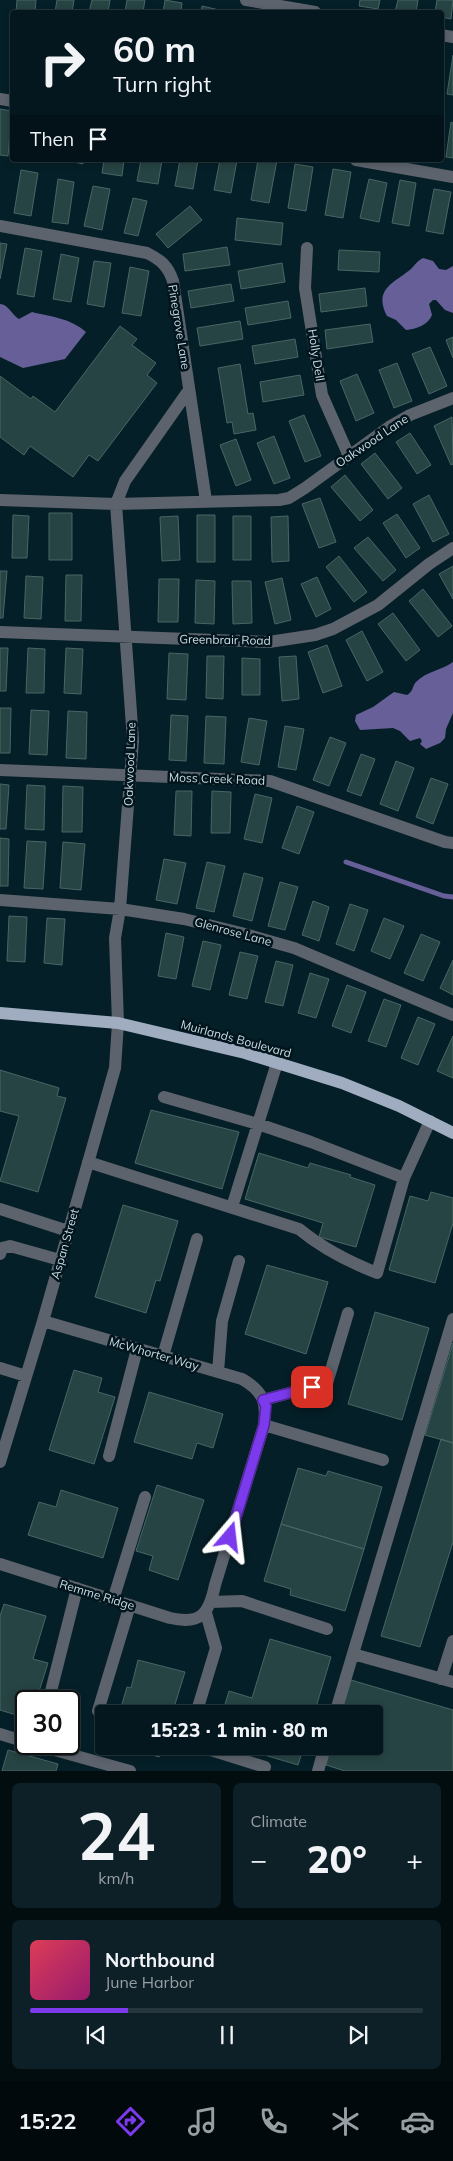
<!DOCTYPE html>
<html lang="en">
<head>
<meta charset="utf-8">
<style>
  body { margin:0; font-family:Mulish,sans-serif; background:#0d2027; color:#f1f3f6; height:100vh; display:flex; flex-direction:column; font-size:19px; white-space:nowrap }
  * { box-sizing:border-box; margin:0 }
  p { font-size:16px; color:#979fa4 }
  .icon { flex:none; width:28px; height:28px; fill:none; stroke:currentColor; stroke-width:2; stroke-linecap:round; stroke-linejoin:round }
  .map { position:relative; height:1771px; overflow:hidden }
  .side { display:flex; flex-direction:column; gap:12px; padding:12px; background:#020d10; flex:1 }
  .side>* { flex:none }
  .guide { position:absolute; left:10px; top:10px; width:434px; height:152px; border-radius:5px; box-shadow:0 2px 8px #0003,0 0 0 1px #25363c; background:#04171e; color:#f1f3f6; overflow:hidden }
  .speed { position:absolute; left:15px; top:1690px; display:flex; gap:10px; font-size:25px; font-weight:700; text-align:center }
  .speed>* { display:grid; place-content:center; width:65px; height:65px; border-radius:50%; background:#04171e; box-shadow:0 2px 8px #0003,0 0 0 1px #25363c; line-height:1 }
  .speed .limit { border:2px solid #111; border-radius:8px; background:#fff; color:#111 }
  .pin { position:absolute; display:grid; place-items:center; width:42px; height:42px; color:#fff; margin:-21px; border-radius:10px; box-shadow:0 2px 8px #0006 }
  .me { position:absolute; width:55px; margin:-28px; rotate:17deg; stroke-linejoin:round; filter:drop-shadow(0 0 4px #0008) }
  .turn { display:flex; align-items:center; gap:18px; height:105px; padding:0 20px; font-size:22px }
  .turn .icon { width:65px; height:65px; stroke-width:2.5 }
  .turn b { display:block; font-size:35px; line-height:42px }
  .then { display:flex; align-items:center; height:48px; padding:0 20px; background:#0003; gap:10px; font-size:19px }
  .big { font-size:38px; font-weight:800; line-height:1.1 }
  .side .tile { flex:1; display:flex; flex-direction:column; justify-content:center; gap:8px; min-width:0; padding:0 18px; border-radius:8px; background:#0d2027 }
  .side .dial { align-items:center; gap:0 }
  .dial b { font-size:65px; line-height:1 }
  .song { display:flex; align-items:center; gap:15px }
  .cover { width:60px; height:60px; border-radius:8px; background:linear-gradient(135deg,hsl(350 70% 55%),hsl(320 70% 35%)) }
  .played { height:5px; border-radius:2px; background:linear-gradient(90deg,#7c3aed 25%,#25363c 25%) }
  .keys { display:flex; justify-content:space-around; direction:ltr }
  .heat { display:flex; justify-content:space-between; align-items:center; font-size:28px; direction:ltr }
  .side .tiles { flex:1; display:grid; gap:12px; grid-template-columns:1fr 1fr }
  .tile:last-child { grid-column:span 2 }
  .trip { position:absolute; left:95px; top:1705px; width:288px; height:50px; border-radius:5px; background:#04171e; box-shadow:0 2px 8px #0003,0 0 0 1px #25363c; font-weight:800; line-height:50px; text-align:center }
  .menu { display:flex; height:80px; justify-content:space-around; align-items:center; background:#02090c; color:#979fa4 }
  .menu .icon { width:35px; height:35px }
  .menu .current { color:#7c3aed }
  .menu b { font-size:22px; color:#f1f3f6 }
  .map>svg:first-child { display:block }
</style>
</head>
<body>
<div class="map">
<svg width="453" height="1771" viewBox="0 0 453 1771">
  <rect width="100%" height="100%" fill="#051f28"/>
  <path fill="#676098" d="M423 258 433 261 439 269 446 270 453 266V313L445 310 436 300H433L429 304 432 315C428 325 416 329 406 330L396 320 387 316C373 289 394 283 411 269 415 265 417 261 423 258Z
    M0 304C8 304 12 315 19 319L32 312C52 317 70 318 86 332L65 359 23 368 0 357Z
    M453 662V713L446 729 445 738 440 743 426 749 420 744 422 741 420 738 410 741 400 731 393 728 360 730 355 721 356 715 373 707 394 692 407 695C414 691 412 686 416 682 427 671 442 670 453 662Z"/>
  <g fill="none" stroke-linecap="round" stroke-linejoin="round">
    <path stroke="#676098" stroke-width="5" d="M346 862 444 896 453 897"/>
  </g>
  <path fill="#264443" stroke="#486665" d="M17 0H36L35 12H16Z
    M57 0H74L72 12H55Z
    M92 0H110L108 12H89Z
    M127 0H145L143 12H125Z
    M165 0 182 3 181 12H163Z
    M360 0H380L378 9 359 6Z
    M398 0H418L416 12H395Z
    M437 0H453L451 19 441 17V12H435Z
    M202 6 219 10 218 12H201Z
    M453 55V95L447 94Z
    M0 109 12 111 8 156 0 155Z
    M451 122 453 123V158L446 157Z
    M66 160H83V164Z
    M104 160H124L122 176 102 173Z
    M141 160H162L158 184 137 181Z
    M180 160H198L193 189 175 186Z
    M220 160H237L231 193 214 190Z
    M258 160H277L269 203 251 200Z
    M295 164 313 167 306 211 288 208Z
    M333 169 351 172 343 218 325 215Z
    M21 170 38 173 31 216 14 213Z
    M58 179 74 182 68 224 52 222Z
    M369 179 387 183 379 222 360 218Z
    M400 180 416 183 409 226 392 223Z
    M93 186 110 189 102 230 84 226Z
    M434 189 451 192 443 234 426 231Z
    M133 198 147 201 138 236 124 233Z
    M190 206 202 220 168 248 156 234Z
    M237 218 283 223 281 245 235 240Z
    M0 243 7 244 0 279Z
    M227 247 230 265 185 271 183 254Z
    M25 248 42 251 34 297 17 294Z
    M339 250 380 252 379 272 338 270Z
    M61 254 79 258 71 302 53 299Z
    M94 261 111 263 104 307 87 304Z
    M282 263 285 282 241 289 238 271Z
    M130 267 149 271 141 316 122 313Z
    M231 284 234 301 191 308 188 291Z
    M365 288 367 306 321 312 319 294Z
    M288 301 291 318 248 325 245 308Z
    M240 321 243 339 200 346 197 328Z
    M370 324 373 342 327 349 325 330Z
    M120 326 137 339 132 345 156 363 147 375 157 383 98 461 89 455 73 477 30 446 24 455 0 437V376L31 399 33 396 55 412Z
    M453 337V358L446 340Z
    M295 339 298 357 255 364 252 346Z
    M430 347 447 386 429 394 412 354Z
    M397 363 412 401 394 408 379 370Z
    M240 364 248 414 253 413 256 430 234 434 232 422 227 423 218 368Z
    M357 374 374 413 356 421 340 381Z
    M300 375 304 395 263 402 260 382Z
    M304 415 321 456 305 462 289 421Z
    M452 417 453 464 451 465 434 426Z
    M410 433 431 465 417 474 396 442Z
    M274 436 290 478 274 484 257 443Z
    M236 439 251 480 236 486 220 445Z
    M375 453 402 488 388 499 361 464Z
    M345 475 373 510 360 521 331 487Z
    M429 495 449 534 433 542 413 504Z
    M320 498 336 542 319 548 302 504Z
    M49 513H72V560H49Z
    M397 514 420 548 406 558 383 523Z
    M13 515 29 516 27 558H12Z
    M197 515H215V562H197Z
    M178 516 180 560 162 561 160 517Z
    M233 516H251V560H233Z
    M288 516 289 561 272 562 271 517Z
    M368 537 396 570 383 581 354 548Z
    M339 556 367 592 354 602 326 567Z
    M453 566V599L439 574Z
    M0 571H7L3 618H0Z
    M66 575H82L81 621H65Z
    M26 576 43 577 41 619 24 618Z
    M317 577 331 609 316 617 301 584Z
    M282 578 291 620 275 624 265 582Z
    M159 579H179L178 622H158Z
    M196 580 215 581 214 624 195 623Z
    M232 581H251L252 623 233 624Z
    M423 589 452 626 438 637 409 601Z
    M393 613 420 650 406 661 378 624Z
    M362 631 383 672 367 681 346 640Z
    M327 645 342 686 323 693 308 652Z
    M0 648H8L6 691H0Z
    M28 648 45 649 44 693H26Z
    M66 648 83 649 81 694 64 693Z
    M169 653 188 654 186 700 167 699Z
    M207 656H224L223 699 206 698Z
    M296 656 299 699 282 701 279 657Z
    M242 658 260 659V695H242Z
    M0 708H11L10 753H0Z
    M31 710 49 711 47 755 29 754Z
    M68 711 87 712 86 759 66 758Z
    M171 715 188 716 186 761 169 760Z
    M206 716 226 717 224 764 204 763Z
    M249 718 267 721 259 765 241 762Z
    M285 726 304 729 296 770 278 767Z
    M330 737 346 743 329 786 313 780Z
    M361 754 375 759 361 796 347 791Z
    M396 761 414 768 398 811 380 804Z
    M431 778 448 784 433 824 416 817Z
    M0 784 9 785 6 829H0Z
    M27 785 45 786 44 830 25 829Z
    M63 786 83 787 82 832H62Z
    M176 791H192L191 836 174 835Z
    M212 791 231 792 230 833H211Z
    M255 794 272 798 262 843 244 839Z
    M297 806 314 812 299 854 282 848Z
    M0 838 9 839 8 886H0Z
    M27 841 46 842 43 889 24 888Z
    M63 842 85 844 81 890 60 888Z
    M164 859 186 863 177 904 156 900Z
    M207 862 225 866 214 912 196 908Z
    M244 873 263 878 252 921 233 916Z
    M280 882 298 887 285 930 268 926Z
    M313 901 329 907 319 941 302 935Z
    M350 904 368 910 354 951 336 944Z
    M9 916 27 917 25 962 7 961Z
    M47 918 65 919 62 965 44 963Z
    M384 918 404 926 390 959 371 951Z
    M166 933 184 937 176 979 158 976Z
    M421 934 440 942 423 981 404 973Z
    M203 941 221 945 210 990 192 986Z
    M240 952 258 956 247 999 229 995Z
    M453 960V995L440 988Z
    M276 961 293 965 283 1006 265 1002Z
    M310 973 329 979 316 1018 298 1013Z
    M347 985 366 992 351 1033 332 1026Z
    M384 999 401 1005 386 1047 368 1041Z
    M418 1017 435 1024 418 1065 401 1058Z
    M453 1036V1078L437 1071Z
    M0 1070 59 1088 57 1096 66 1098 38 1192 0 1181 19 1116 0 1111Z
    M151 1110 239 1132 222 1189 135 1163Z
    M259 1153 308 1168 310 1163 351 1175 350 1177 375 1185 356 1247 319 1237 323 1223 245 1199Z
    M431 1192 453 1198V1223L435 1283 389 1270 410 1196 428 1201Z
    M123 1205 178 1221 160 1281 156 1280 146 1313 95 1297Z
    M267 1265 328 1282 306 1354 245 1334Z
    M375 1312 429 1328 402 1420 348 1404Z
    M453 1343V1443L425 1435Z
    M74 1370 102 1378 98 1392 115 1397 94 1464 49 1450Z
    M149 1392 223 1414 213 1448 197 1443 192 1459 134 1442Z
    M441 1439 453 1443V1542L420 1647 381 1636Z
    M298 1468 326 1476 328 1471 382 1487 364 1549 281 1524Z
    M157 1485 204 1500 178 1580 149 1570 153 1556 136 1551Z
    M61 1490 118 1508 103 1558 28 1535 39 1502 56 1507Z
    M281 1524 364 1549 345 1611 290 1595 291 1589 264 1581Z
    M4 1604 46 1616 33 1659 48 1663 36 1701H26V1718L0 1710V1616Z
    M270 1639 331 1657 314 1714H222L229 1691 252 1698Z
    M138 1660 185 1672 172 1714H119L127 1687 131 1688Z
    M351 1680 453 1710V1771H345L326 1765 331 1746H374V1714H341Z
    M120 1746H163L159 1757Z
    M234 1746H304L298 1765Z
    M8 1750 58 1764 56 1771H2Z"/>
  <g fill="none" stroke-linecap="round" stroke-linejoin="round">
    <path stroke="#5d636c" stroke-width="12" d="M246 0 315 12
      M441 35 453 37
      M0 99 12 101
      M356 160 453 177
      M0 226 147 253C161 260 168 266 173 281L206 501
      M307 248 305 288 322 395 349 456
      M0 500 116 504 279 500 289 498 305 488 389 427 410 415 453 398
      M0 632 269 642 315 635 333 629 378 605 429 564 453 548
      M0 770 270 781 445 842 453 843
      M0 900 120 909 184 919 241 933 294 948 453 1015
      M88 1162 299 1229C322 1248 349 1262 377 1273L404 1178 311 1142 258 1124 164 1097
      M404 1178 430 1121
      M232 1207 277 1063
      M0 1209 68 1231
      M0 1254 2 1248 10 1246 60 1260
      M163 1356 197 1239
      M0 1368 26 1376
      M218 1372 222 1321 239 1261
      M263 1400 312 1387 325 1390 348 1313
      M264 1425 383 1460
      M109 1456 137 1349
      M0 1462 43 1321 115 1068 118 1023 115 938 120 909 133 740 116 504 125 481 189 390
      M0 1564 170 1618C201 1625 209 1614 215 1585L264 1425C267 1402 263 1391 242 1379L43 1321
      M113 1600 145 1497
      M211 1602 242 1601 327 1629
      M353 1654 453 1682
      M441 1679 453 1641
      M49 1699 77 1588
      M98 1711 130 1605
      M196 1714 216 1648 206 1613
      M335 1714 453 1319
      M0 1734 26 1742
      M33 1744 130 1771
      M198 1746 265 1767
      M318 1771 325 1746"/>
    <path stroke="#a0adc0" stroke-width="12" d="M0 1013 118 1023 245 1053 342 1083 399 1106 453 1133"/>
  </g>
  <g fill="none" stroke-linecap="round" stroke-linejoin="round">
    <g stroke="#51269a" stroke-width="12">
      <path id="route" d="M230 1537 264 1425 266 1406 263 1400 312 1387"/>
    </g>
    <use href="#route" stroke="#7c3aed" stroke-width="9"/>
  </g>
  <g text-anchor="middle" stroke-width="5" stroke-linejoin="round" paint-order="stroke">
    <g font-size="12" fill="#ccdbe1" stroke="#00151e">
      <text transform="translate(179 327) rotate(81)" y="4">Pinegrove Lane</text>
      <text transform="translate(316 355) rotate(81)" y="4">Holly Dell</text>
      <text transform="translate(372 441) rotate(-34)" y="4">Oakwood Lane</text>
      <text transform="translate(225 640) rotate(1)" y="4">Greenbrair Road</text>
      <text transform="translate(130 764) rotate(-88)" y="4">Oakwood Lane</text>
      <text transform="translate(217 779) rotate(2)" y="4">Moss Creek Road</text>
      <text transform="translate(233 932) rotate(15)" y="4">Glenrose Lane</text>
      <text transform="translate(236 1039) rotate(15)" y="4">Muirlands Boulevard</text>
      <text transform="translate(65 1244) rotate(-74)" y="4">Aspan Street</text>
      <text transform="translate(154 1354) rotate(16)" y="4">McWhorter Way</text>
      <text transform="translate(97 1595) rotate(17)" y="4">Remme Ridge</text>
    </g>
  </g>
</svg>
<div class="speed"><div class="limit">30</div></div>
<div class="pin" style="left:312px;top:1387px;background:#d93025"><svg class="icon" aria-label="arrive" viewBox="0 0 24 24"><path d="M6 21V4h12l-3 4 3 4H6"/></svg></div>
<svg class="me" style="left:230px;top:1537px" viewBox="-20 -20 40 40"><path d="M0-17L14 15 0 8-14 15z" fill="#7c3aed" stroke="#fff" stroke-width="4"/></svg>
<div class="trip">15:23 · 1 min · 80 m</div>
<div class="guide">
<div class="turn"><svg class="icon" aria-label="right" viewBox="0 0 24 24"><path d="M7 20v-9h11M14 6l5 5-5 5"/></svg><div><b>60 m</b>Turn right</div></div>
<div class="then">Then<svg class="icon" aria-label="arrive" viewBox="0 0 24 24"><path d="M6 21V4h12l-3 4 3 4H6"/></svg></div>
</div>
</div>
<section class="side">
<div class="tiles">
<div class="tile dial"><b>24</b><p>km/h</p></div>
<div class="tile"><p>Climate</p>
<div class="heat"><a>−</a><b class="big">20°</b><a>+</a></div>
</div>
<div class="tile">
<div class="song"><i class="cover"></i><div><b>Northbound</b><p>June Harbor</p></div></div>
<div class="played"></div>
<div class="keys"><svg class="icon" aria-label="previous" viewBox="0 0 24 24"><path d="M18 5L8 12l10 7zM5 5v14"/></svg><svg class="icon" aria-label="pause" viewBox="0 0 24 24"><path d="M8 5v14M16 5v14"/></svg><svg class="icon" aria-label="next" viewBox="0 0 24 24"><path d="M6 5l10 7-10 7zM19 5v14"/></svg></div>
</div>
</div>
</section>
<nav class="menu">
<b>15:22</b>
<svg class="icon current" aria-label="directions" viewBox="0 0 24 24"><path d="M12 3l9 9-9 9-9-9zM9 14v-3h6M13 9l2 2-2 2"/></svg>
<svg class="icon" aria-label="music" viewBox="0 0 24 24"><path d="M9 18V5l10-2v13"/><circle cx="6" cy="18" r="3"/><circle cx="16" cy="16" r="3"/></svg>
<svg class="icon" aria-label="phone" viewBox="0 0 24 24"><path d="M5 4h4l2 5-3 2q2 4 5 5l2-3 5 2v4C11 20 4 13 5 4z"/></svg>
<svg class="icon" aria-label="climate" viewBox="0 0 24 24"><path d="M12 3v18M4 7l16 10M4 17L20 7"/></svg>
<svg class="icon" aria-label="car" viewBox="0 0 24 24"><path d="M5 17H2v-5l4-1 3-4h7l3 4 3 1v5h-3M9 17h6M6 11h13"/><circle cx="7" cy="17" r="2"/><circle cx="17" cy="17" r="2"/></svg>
</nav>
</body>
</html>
